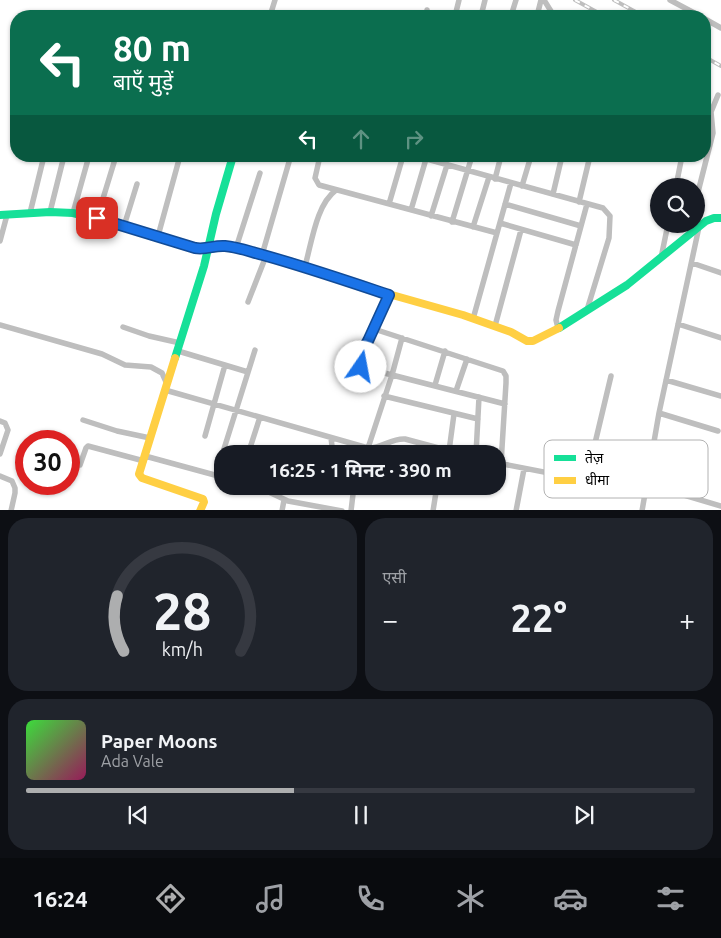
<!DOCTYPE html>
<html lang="hi">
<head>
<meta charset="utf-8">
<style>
  body { margin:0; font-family:Ubuntu,"Noto Sans Devanagari",sans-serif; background:#20242c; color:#f1f3f6; height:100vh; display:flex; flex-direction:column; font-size:19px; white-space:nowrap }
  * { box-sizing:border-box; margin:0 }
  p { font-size:16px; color:#9ea1a6 }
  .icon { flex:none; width:28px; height:28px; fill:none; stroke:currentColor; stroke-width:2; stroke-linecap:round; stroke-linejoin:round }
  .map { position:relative; height:510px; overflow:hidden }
  .details { display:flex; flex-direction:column; gap:8px; padding:8px; background:#0d0f14; flex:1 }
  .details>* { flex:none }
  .guide { position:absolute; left:10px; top:10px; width:701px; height:152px; border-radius:20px; box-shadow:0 1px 4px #0004; background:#0b6e4f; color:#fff; overflow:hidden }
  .buttons { position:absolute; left:650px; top:178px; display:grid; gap:10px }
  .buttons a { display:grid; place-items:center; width:55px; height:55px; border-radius:50%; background:#171b24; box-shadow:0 1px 4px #0004; font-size:25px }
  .speed { position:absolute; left:15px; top:430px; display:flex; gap:10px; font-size:25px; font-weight:700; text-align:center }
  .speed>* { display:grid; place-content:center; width:65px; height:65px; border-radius:50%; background:#171b24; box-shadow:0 1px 4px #0004; line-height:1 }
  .speed .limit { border:8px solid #d22; background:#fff; color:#111 }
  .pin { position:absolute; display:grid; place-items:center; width:42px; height:42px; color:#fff; margin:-21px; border-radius:10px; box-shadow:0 2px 8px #0006 }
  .me { position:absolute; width:55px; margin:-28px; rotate:12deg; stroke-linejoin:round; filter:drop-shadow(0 0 4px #0008) }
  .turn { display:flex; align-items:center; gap:18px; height:105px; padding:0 20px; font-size:22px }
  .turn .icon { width:65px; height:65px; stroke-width:2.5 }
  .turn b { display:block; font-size:35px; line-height:42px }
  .lanes { display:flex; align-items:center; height:48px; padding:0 20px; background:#0003; justify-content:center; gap:25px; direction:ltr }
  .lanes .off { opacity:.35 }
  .big { font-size:38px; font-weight:700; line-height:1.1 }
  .details .widget { flex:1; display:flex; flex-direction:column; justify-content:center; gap:8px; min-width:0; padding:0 18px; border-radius:20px; background:#20242c }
  .details .dial { align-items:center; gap:0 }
  .dial svg { height:130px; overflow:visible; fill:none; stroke:#363941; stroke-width:7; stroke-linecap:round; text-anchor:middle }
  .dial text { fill:#f1f3f6; stroke:none }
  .song { display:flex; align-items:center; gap:15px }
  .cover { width:60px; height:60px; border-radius:8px; background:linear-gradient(135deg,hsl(120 70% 55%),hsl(330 70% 35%)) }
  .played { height:5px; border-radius:2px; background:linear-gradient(90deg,#adaeaf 40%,#363941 40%) }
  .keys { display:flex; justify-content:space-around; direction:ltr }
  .heat { display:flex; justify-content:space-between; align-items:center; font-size:28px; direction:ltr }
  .details .tiles { flex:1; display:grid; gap:8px; grid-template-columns:1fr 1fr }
  .widget:last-child { grid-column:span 2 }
  .trip { position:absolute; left:214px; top:445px; width:292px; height:50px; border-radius:20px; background:#171b24; box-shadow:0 1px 4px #0004; font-weight:700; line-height:50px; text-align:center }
  .menu { display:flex; height:80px; justify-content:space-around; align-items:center; background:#090b0e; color:#9ea1a6 }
  .menu .icon { width:35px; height:35px }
  .menu .selected { color:#adaeaf }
  .menu b { font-size:22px; color:#f1f3f6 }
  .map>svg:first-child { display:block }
</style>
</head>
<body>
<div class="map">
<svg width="721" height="511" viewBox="0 0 721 511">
  <rect width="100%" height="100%" fill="#fff"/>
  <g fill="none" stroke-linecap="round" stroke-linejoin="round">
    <path stroke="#bebebe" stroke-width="5.5" d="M544 0 554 16
      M670 0 700 16
      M270 16 275 0
      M426 16 427 10
      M455 16 459 0
      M481 16 485 0
      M511 16 516 0
      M537 16 541 0
      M705 19 721 28
      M320 156 315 178 319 185 497 233
      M416 156 603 208 610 216 609 238 587 310
      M495 179 501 156
      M522 186 531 156
      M676 186 682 156
      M553 194 562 156
      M696 200 713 133 711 112 718 95
      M579 202 590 156
      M389 204 403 156
      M505 204 581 226
      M411 210 426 159
      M50 212 64 156
      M30 213 44 156
      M73 213 89 156
      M431 216 447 165
      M97 218 116 156
      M452 222 472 156
      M500 223 576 245
      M124 226 137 184
      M473 227 489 177
      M158 236 180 156
      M0 241 7 215
      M236 248 260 173
      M262 255 289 162
      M661 258 668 224
      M692 263 721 273
      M305 266C312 242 316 205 336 190
      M389 295 369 341 357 359 356 364 361 367 505 404
      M248 302 266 256
      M473 319 511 183
      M678 324 721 338
      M0 325 102 354 125 365 151 367 162 373 167 384
      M495 326 521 230
      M123 327 149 336 180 343
      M558 328 556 320 558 311 587 204
      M374 329 503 371 506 376V383L501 464
      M178 351 248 372
      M666 380 721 396
      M435 385 445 351
      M165 390 368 448C381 449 391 438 405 439L461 454
      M456 391 467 359
      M384 396 478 419
      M659 413 718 431
      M83 420 117 431 150 438
      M0 421 5 423 8 430 0 454
      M205 436 225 365
      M331 438 333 454
      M368 448 392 375 402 338
      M449 451 454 414
      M223 452 255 350
      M248 454 260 417
      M476 454 479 397
      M145 456 222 477
      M498 463 646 492
      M69 465H80L86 448 88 446 144 461
      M0 476 12 481 15 488V493L11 511
      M586 481 611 376
      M647 484 721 506
      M256 486 288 501 342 511
      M282 511 284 500
      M351 511 354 486
      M433 511 437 486
      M516 511 524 469
      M642 511 659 413 699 227"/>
    <path stroke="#16e098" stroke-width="8" d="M0 215 50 212 73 213 124 226 195 248 209 249 226 246 305 266 371 289
      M559 328 627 285 706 221 714 218H721
      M175 358 204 266 216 214 233 156"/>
    <path stroke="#ffcf43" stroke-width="8" d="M371 289 463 315 511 332 527 341H533L559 328
      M175 358 139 474 142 478 203 499 204 502 200 511"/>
    <g stroke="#bebebe" stroke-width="4">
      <path id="rail" d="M575 0 604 16
        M614 0 643 16
        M705 57 721 66"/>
    </g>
    <use href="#rail" stroke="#fff" stroke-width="2" stroke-dasharray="5.5" stroke-linecap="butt"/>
  </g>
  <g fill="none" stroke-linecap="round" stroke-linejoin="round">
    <g stroke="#114b97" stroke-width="12">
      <path id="route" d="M97 218 195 248C207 250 214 245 225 246 238 247 251 252 263 255 306 267 347 281 389 295L368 341 357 359 356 364 361 367"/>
    </g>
    <use href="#route" stroke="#1a73e8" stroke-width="9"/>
  </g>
  <rect x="544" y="440" width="164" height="58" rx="8" fill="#fff" stroke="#b2b2b2" stroke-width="1"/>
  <rect x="554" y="455" width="22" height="6" fill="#16e098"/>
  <rect x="554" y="477" width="22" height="7" fill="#ffcf43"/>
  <g font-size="14" fill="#000">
    <text x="585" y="463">तेज़</text>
    <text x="585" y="485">धीमा</text>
  </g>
</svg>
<div class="buttons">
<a><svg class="icon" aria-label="search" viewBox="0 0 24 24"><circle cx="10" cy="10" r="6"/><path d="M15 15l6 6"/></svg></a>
</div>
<div class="speed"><div class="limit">30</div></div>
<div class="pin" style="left:97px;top:218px;background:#d93025"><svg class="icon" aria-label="arrive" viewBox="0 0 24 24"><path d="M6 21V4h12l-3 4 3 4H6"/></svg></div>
<svg class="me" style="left:361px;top:367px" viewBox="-20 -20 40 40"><circle r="19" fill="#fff"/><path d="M0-13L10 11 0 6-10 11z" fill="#1a73e8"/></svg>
<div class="trip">16:25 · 1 मिनट · 390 m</div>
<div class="guide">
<div class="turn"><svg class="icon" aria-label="left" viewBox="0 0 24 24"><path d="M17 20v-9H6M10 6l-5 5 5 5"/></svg><div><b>80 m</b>बाएँ मुड़ें</div></div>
<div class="lanes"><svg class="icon" aria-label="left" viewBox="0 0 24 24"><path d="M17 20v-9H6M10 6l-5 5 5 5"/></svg><svg class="icon off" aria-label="ahead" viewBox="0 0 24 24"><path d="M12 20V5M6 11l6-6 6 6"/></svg><svg class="icon off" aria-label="right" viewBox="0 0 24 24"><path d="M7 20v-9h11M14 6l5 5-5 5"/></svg></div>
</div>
</div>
<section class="details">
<div class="tiles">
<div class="widget dial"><svg viewBox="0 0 100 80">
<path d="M14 69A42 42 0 1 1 86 69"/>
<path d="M14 69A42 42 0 0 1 10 35" stroke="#adaeaf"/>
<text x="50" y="56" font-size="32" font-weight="700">28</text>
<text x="50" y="72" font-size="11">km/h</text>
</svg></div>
<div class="widget"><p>एसी</p>
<div class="heat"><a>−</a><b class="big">22°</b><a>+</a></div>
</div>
<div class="widget">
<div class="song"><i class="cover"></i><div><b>Paper Moons</b><p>Ada Vale</p></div></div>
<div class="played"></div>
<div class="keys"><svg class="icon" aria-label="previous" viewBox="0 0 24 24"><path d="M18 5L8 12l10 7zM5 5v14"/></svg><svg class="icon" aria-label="pause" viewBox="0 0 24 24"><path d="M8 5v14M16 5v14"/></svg><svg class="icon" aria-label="next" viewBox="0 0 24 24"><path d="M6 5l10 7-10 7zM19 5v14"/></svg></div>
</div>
</div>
</section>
<nav class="menu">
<b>16:24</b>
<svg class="icon selected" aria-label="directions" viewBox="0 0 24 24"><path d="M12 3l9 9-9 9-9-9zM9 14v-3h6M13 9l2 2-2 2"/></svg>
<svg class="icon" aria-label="music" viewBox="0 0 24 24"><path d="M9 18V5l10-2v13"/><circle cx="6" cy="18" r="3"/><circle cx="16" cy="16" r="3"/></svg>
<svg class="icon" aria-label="phone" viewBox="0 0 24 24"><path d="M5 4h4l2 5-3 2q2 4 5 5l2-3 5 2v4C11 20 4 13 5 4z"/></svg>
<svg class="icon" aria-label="climate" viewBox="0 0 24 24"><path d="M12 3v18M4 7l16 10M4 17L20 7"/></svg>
<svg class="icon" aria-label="car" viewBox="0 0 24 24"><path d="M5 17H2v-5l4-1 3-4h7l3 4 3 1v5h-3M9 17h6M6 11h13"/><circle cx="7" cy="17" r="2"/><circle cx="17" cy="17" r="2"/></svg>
<svg class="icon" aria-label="filters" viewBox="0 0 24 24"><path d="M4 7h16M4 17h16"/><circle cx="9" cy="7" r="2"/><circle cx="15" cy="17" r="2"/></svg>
</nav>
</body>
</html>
